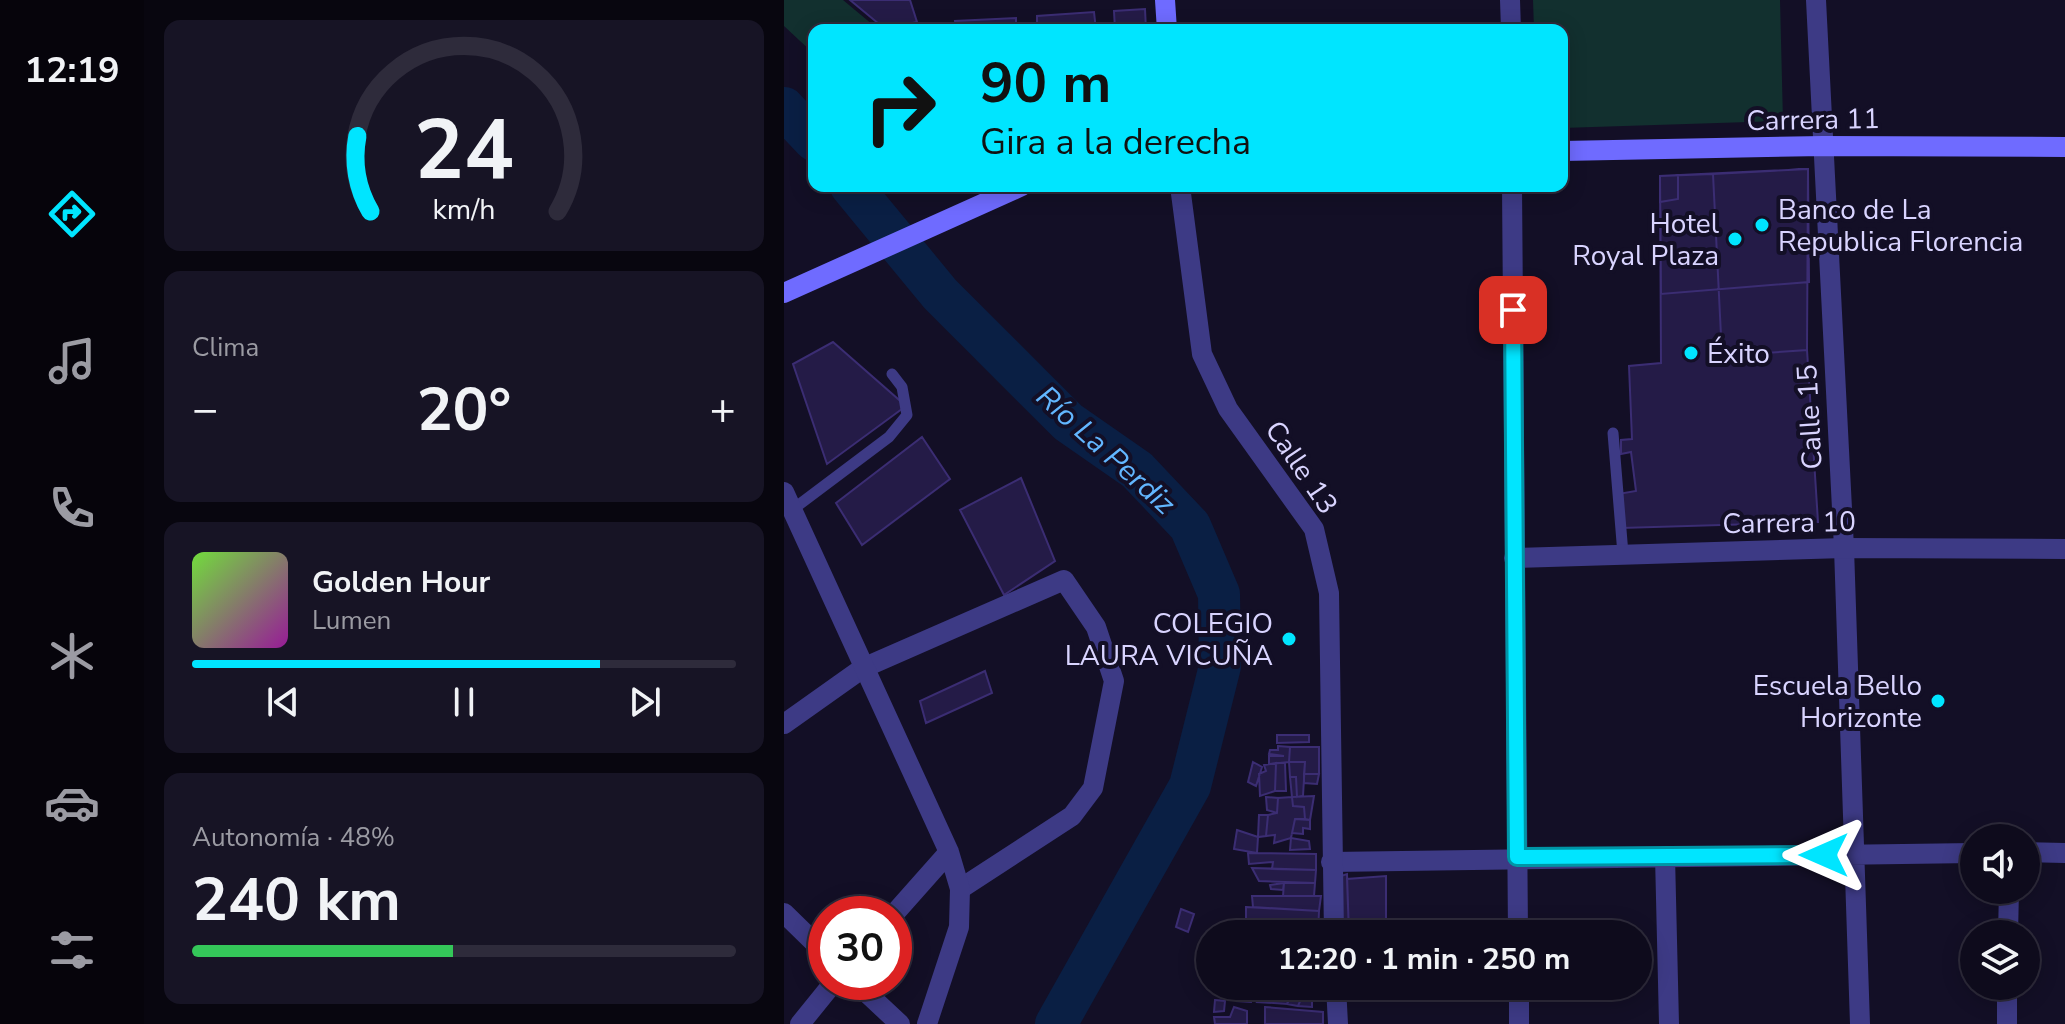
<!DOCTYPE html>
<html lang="es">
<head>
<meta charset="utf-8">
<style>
  body { margin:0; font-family:"Nunito Sans",sans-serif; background:#171425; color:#f1f3f6; height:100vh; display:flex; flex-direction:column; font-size:30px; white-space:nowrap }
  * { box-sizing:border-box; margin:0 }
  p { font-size:26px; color:#9b9ba3 }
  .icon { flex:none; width:44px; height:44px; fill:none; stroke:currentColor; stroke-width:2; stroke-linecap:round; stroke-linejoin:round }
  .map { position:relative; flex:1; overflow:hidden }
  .panel { display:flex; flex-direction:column; gap:20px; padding:20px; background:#08060f; width:640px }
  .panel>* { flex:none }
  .top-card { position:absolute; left:24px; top:24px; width:760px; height:168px; border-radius:16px; box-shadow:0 4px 20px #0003,0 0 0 2px #2e2b3b; background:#00e5ff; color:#111; overflow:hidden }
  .tools { position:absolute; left:1176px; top:824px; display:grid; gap:16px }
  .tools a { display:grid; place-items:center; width:80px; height:80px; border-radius:50%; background:#0e0b1c; box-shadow:0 4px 20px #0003,0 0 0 2px #2e2b3b; font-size:40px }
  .speed { position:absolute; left:24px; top:896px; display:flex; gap:16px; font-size:40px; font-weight:700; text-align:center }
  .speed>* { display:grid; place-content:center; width:104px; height:104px; border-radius:50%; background:#0e0b1c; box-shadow:0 4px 20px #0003,0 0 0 2px #2e2b3b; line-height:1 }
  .speed .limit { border:12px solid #d22; background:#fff; color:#111 }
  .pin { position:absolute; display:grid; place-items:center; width:68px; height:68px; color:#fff; margin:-34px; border-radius:16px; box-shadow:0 4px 12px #0006 }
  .me { position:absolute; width:88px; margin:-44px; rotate:270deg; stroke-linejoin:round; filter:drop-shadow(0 0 6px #0008) }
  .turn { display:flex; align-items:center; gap:28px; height:168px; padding:0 40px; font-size:36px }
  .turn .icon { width:104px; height:104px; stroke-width:2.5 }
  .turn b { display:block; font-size:56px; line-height:68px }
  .big { font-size:60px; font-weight:700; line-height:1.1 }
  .panel .widget { flex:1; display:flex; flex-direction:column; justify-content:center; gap:12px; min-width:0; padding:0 28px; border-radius:16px; background:#171425 }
  .panel .dial { align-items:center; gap:0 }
  .dial svg { height:208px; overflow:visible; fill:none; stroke:#2e2b3b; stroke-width:7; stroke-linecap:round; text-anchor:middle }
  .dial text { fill:#f1f3f6; stroke:none }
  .song { display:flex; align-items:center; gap:24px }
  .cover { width:96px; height:96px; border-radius:12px; background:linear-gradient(135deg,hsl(100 70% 55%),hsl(300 70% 35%)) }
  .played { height:8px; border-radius:4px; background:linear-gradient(90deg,#00e5ff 75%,#2e2b3b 75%) }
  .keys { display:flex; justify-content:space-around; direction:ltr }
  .heat { display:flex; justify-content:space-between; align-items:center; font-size:44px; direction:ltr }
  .charge { height:12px; border-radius:6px; background:linear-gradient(90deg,#34c759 48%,#2e2b3b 0) }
  .trip { position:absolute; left:412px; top:920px; width:456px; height:80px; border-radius:40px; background:#0e0b1c; box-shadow:0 4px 20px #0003,0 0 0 2px #2e2b3b; font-weight:700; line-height:80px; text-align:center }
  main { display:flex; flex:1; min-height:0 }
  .tabs { display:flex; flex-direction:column; width:144px; justify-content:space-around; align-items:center; background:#06040b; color:#9b9ba3 }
  .tabs .icon { width:56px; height:56px }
  .tabs .on { color:#00e5ff }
  .tabs b { font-size:36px; color:#f1f3f6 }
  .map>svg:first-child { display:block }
</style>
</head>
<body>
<main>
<nav class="tabs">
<b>12:19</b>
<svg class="icon on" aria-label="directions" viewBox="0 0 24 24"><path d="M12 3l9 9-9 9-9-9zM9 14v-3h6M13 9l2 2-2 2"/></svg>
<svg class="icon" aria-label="music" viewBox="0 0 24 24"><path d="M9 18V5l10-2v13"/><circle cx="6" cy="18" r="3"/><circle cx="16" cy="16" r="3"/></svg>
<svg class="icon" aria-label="phone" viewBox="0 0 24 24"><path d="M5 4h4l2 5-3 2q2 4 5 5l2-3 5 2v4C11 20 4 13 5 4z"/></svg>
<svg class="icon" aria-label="climate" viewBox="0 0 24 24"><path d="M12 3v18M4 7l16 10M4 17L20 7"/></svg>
<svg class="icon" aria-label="car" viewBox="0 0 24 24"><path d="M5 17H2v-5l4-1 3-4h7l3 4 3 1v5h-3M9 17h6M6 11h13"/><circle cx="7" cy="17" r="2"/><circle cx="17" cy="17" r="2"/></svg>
<svg class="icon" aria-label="filters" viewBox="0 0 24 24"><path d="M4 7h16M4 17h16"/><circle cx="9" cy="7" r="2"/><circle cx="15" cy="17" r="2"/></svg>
</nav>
<section class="panel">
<div class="widget dial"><svg viewBox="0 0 100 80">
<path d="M14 69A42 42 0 1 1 86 69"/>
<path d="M14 69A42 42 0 0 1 9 40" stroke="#00e5ff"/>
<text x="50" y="56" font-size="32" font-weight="700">24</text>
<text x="50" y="72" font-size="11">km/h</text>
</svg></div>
<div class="widget"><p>Clima</p>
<div class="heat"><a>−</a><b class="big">20°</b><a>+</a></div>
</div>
<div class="widget">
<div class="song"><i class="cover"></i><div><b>Golden Hour</b><p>Lumen</p></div></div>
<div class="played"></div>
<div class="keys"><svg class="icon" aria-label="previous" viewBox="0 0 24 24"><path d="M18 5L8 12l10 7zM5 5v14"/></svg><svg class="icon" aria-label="pause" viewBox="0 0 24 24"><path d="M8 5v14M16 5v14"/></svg><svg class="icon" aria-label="next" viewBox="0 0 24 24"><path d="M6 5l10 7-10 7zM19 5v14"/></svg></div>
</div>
<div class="widget"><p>Autonomía · 48%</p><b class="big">240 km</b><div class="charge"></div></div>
</section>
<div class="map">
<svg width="1281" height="1024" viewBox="0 0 1281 1024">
  <rect width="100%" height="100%" fill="#130f26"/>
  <path fill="#12302f" d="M0 0H59L95 30H30V54L0 26Z
    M749 0H996L999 121 778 128V30H750Z"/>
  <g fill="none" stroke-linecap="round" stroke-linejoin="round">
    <path stroke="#0a1f44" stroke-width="42" d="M0 108 30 140
      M67 186 156 294 284 422 353 470 406 526 435 594 436 666 406 786 272 1024"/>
  </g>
  <path fill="#241b47" stroke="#3b2d73" stroke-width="2" d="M66 0H126L133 22 101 29Z
    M361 9 362 30H331L330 11Z
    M310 12 312 30H253V16Z
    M232 18V30H172L171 21Z
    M1024 169 1023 350 938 356 929 174Z
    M1024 169 1025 282 877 294 876 176Z
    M929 174 938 356 1023 350 1034 522 837 528 834 494 852 491 847 452 837 454V440L848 439 845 366 877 363 876 176Z
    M894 175V199L876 202V176Z
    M49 342 122 406 43 464 9 364Z
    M138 437 166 479 78 545 52 503Z
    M237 478 271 561 220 595 176 510Z
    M201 671 208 693 142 723 136 701Z
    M493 735H525V742L493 743Z
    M494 746 506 747 505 762 485 764V756H500L485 754 486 750H494Z
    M506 747H535V774H520L521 762H505Z
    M469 762 478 767 472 786 464 782Z
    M505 762H521L519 796 513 797 512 777H506Z
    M492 763H501L502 791H491Z
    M492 763 491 791 476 796 475 774 482 771 480 765Z
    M520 774H535L533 784 520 783Z
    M506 777H512L513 797H508Z
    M530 796 526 820 521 819 520 807 509 806 508 797Z
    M482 797 494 798 493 813 483 810Z
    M508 797 509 806 520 807 521 819H511L507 838 490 843 491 835 482 836 484 815 493 813 494 798Z
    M475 815H484L482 836 474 837Z
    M511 819 526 820V829L519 828V834L508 833Z
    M453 830 474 837 473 853 450 849Z
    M507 838 525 841 526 849 506 850Z
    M464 853 532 854V870L488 869 489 862 465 864Z
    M468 868 532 870 531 883 475 881Z
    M563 874 565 934H556L554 877Z
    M602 876V934H565L563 879Z
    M500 883H531L530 896H499Z
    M500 883 499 890 487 889 486 885Z
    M468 896H537L535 911 469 907Z
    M462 907 535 911 534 934H488L462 927Z
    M397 909 410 914 404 932 392 927Z
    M507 986H536L537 993H509Z
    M509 993H530L528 999H517L514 1006 503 1004Z
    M456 995 468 996 467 1002 453 1001Z
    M476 995 505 998 503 1004 473 1002Z
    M517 999H528V1007L514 1006Z
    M431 1000 441 1001 440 1011 430 1012Z
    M450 1007 463 1011V1024H431L430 1017H446Z
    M481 1007 539 1012V1024H481Z"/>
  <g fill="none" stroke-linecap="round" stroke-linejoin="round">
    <path stroke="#3d3a85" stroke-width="11" d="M829 433 839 554
      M8 510 105 437 123 415 118 387 108 374"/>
    <path stroke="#3d3a85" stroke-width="20" d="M1032 0 1060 548 1076 1024
      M0 724 79 668 280 580 312 627 330 681 309 788 288 816 176 889
      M1242 852 1281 853
      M881 856 885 1024
      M547 862 1190 853
      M1224 934 1225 890
      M1223 1024V986"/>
    <path stroke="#3d3a85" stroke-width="20" d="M726 0 727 30
      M396 186 418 354 444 409 530 529 545 593 550 934
      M728 186 734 934
      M0 492 165 852 176 889 175 927 143 1024
      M730 558 1060 548 1281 549
      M0 913 42 954
      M110 914 165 852
      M71 982 116 1024
      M552 986 554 1024
      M735 986V1024
      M16 1024 50 982"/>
    <path stroke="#6f6bff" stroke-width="20" d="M381 0 383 30
      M778 151 1039 146 1281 147
      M0 293 238 186"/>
  </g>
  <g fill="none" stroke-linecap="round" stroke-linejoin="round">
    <g stroke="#0095a6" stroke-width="20">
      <path id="route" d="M729 310 733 857 1040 855"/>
    </g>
    <use href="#route" stroke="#00e5ff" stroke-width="14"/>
  </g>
  <g fill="#00e5ff" stroke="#130f26" stroke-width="3">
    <circle cx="978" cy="225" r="8"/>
    <circle cx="951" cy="239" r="8"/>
    <circle cx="907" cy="353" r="8"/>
    <circle cx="505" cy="639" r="8"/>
    <circle cx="1154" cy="701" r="8"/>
  </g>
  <g text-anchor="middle" stroke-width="8" stroke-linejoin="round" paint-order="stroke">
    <g font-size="28" fill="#d9d4ff" stroke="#130f26">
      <text transform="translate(1029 119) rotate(-1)" y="10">Carrera 11</text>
      <text transform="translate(1025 417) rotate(-93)" y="10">Calle 15</text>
      <text transform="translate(518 467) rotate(56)" y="10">Calle 13</text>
      <text transform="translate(1005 522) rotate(-1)" y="10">Carrera 10</text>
    </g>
    <g font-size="28" fill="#d9d4ff" stroke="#130f26" text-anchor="end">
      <text x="994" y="219" text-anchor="start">Banco de La<tspan x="994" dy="32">Republica Florencia</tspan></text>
      <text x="935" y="233">Hotel<tspan x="935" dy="32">Royal Plaza</tspan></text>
      <text x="923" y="363" text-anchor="start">Éxito</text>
      <text x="489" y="633">COLEGIO<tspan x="489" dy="32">LAURA VICUÑA</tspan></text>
      <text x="1138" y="695">Escuela Bello<tspan x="1138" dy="32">Horizonte</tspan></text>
    </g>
    <g font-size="30" font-style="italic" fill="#62b6ff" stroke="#130f26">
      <text transform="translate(322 450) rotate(42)" y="10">Río La Perdiz</text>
    </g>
  </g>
</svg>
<div class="tools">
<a><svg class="icon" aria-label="sound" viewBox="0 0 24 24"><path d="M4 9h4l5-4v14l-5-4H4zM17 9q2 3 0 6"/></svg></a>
<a><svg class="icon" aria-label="layers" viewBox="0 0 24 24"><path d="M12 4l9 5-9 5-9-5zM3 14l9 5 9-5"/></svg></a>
</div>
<div class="speed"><div class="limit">30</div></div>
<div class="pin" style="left:729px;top:310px;background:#d93025"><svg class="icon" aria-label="arrive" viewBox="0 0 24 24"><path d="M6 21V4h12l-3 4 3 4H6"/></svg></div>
<svg class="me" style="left:1040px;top:855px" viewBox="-20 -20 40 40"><path d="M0-17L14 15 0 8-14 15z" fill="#00e5ff" stroke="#fff" stroke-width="4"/></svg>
<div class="trip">12:20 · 1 min · 250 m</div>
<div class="top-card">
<div class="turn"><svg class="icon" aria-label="right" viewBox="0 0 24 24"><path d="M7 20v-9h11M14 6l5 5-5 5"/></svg><div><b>90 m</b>Gira a la derecha</div></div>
</div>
</div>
</main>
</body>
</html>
